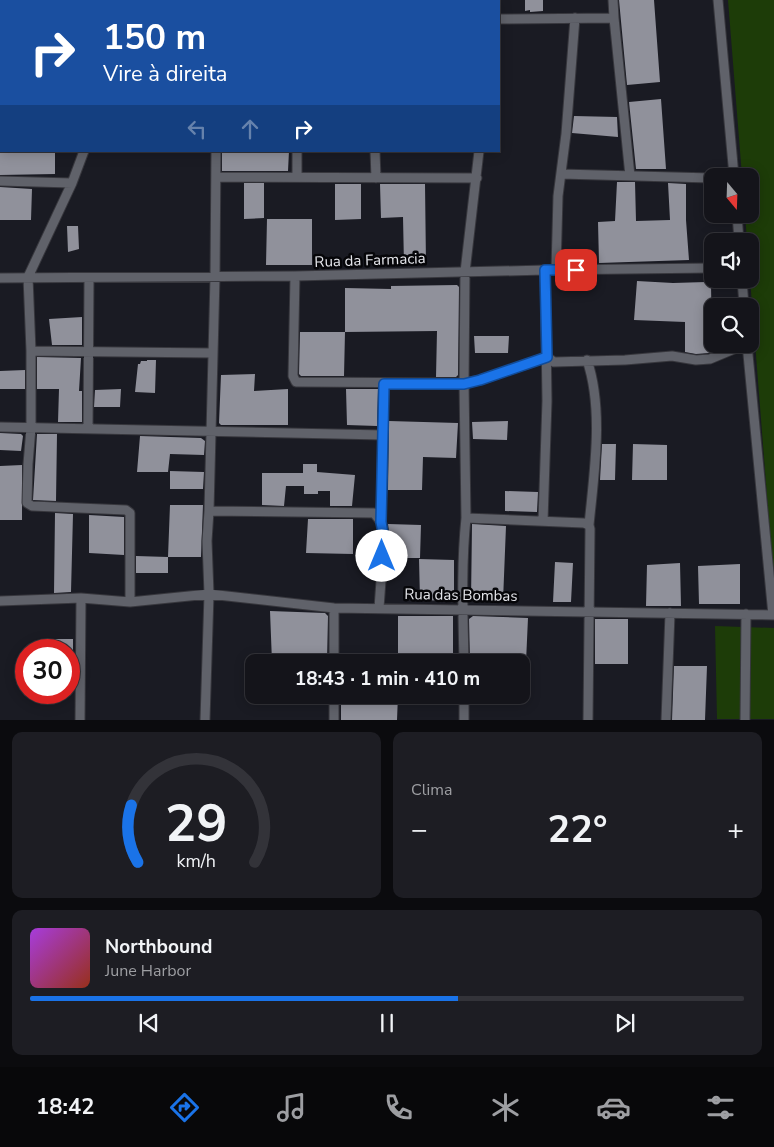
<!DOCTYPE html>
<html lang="pt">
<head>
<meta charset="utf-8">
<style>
  body { margin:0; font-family:"Nunito Sans",sans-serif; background:#1d1d23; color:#f1f3f6; height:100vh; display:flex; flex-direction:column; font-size:19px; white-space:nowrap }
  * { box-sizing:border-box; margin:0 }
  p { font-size:16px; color:#9d9ea2 }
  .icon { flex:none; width:28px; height:28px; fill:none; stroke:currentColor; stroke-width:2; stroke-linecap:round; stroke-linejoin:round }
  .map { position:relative; height:720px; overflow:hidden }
  .drawer { display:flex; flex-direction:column; gap:12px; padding:12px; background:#0b0b0e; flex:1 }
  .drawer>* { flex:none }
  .guide { position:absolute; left:0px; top:0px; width:500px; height:152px; box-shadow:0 2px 12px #0003,0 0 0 1px #333339; background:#1a4fa0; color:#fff; overflow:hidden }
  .needle { width:32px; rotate:161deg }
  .fabs { position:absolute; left:704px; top:168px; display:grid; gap:10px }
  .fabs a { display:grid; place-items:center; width:55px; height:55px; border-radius:10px; background:#14141a; box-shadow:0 2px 12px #0003,0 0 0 1px #333339; font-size:25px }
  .speed { position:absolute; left:15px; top:639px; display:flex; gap:10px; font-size:25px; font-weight:700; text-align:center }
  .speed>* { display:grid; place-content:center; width:65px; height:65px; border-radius:50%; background:#14141a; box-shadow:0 2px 12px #0003,0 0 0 1px #333339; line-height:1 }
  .speed .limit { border:8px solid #d22; background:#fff; color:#111 }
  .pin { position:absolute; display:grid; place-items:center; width:42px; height:42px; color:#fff; margin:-21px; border-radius:10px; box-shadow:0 2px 8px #0006 }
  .me { position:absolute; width:55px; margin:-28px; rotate:0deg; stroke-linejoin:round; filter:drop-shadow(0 0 4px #0008) }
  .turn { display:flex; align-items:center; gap:18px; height:105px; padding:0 20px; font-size:22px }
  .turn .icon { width:65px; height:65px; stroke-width:2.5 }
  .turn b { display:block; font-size:35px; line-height:42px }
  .lanes { display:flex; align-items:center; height:48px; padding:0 20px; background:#0003; justify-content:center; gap:25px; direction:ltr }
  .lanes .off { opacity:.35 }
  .big { font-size:38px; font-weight:700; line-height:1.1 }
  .drawer .tile { flex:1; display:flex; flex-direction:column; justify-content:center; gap:8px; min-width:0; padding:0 18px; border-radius:10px; background:#1d1d23 }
  .drawer .dial { align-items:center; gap:0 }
  .dial svg { height:130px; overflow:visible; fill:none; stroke:#333339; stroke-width:7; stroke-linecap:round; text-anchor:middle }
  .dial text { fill:#f1f3f6; stroke:none }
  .song { display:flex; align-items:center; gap:15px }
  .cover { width:60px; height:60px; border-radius:8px; background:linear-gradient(135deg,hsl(280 70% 55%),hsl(10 70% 35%)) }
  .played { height:5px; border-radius:2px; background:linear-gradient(90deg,#1a73e8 60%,#333339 60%) }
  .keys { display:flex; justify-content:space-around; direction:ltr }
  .heat { display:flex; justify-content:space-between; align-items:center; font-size:28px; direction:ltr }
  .drawer .tiles { flex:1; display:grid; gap:12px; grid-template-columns:1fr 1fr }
  .tile:last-child { grid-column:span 2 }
  .trip { position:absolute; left:245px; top:654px; width:285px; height:50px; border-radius:10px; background:#14141a; box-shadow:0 2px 12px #0003,0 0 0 1px #333339; font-weight:700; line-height:50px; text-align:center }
  .tab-bar { display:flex; height:80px; justify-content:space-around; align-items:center; background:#08080a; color:#9d9ea2 }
  .tab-bar .icon { width:35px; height:35px }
  .tab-bar .on { color:#1a73e8 }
  .tab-bar b { font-size:22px; color:#f1f3f6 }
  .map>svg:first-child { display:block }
</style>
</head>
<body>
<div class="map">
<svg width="774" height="720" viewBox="0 0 774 720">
  <rect width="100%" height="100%" fill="#1a1b23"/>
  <path fill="#1d3c08" d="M728 0H774V585L750 279V241H747L745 214H750V176H742Z
    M715 626 774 628V719H717Z"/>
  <path fill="#90919b" d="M525 0H543V11L530 12V10L525 11Z
    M619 0H654L660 82 627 85Z
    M661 99 666 169H636L629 102Z
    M574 116 617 117 618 137 572 133Z
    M0 151H55V174L0 175Z
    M222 151H289L288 171H222Z
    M617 182H635L636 221 670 220 668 183 686 184V220L689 260 599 263 598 222 615 221Z
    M244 183H264V218L244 219Z
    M335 184H361V219L335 220Z
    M380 184H425L426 264 404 265 403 217 381 218Z
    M0 187 32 189 31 220H0Z
    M267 219H312V265H266Z
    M67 226H78L79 249 68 252Z
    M637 281 673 283 706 282 711 284 712 344H715V350L709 353 696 354 685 352V322L634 320Z
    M457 285 459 287 458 375 456 377H436L437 331 345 332V288L391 289V286Z
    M82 317V345H52L49 319Z
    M300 332H345L344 376H301L299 374Z
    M474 336H509L508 353H475Z
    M37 357 81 358 79 391H82V422H58L59 389H37Z
    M147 360H156L155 393 135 392 138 364H140L141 361H147Z
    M25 370V389H0V371Z
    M255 374 254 391 288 389V425H221L219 423 221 375Z
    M121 389 120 407H94L95 390Z
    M346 389H378L377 426 347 425Z
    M389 421 458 423 456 458 423 457 422 490H388Z
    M508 421 507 440 473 439 472 422Z
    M0 433 21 434 23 436 21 451 0 450Z
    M37 434H57L56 501 33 500Z
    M140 436 201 438 205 441 204 455 170 454 168 472H137Z
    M602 444H616L615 480H600Z
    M633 444 667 445V480H632Z
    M303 464H317V472L355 475 352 506H330V491H318V494H304V486H286L284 506 262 505V473H303Z
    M22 465V520H0V466Z
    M170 471 204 472 203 489H170Z
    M505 491 538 492 537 512 505 511Z
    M170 505H203L201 557H168Z
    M55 513 73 514 71 592 54 593Z
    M89 515 124 517V555L89 553Z
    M308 519H353V554L306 553Z
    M388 524 421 525 420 558H389L390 539Z
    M472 524 506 526 503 601H471Z
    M136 556 168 557V573H136Z
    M419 559 454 560V601L420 600Z
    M555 562 573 563 571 602H553Z
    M680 563 681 606H646L647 565Z
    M740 564V604H699L698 566Z
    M270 611 325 613 328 616 327 662H272Z
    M398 616H453V662H398Z
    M473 616 528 618 526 662H470L469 619Z
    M595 619H628V664H595Z
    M54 639H73V650H54Z
    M674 666H707L705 720H672Z
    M341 695H398L397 720H341Z"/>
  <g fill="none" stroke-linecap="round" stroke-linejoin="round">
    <g stroke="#37373d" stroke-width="11">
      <path id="minor" d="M718 0 734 176
        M134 1V0
        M300 1V0
        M614 18 630 176
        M499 19 614 18 613 0
        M0 21H1
        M0 101H1
        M84 151 72 183 28 277 31 351V428L28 464 27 503 32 506 126 510 130 513V602
        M297 151V177
        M375 151 376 178
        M561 174 711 178
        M216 177 477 178
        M0 181 72 183
        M737 214 739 241
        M556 270 558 196 566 134 575 18
        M295 276 293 376 296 382 464 383 465 272 479 151
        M0 278 295 276 545 270 712 268
        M742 279 744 306
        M747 344 773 615
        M31 351 213 353
        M587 360C604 410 594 473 589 525
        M0 427 383 435
        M88 429 89 279
        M209 511 215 277 216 151
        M466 518 464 383 480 380 547 357 554 362 625 360 672 356 696 360 710 359 746 344
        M543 521 547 401 545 270
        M381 522 384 384
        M0 601 81 598 130 602 209 594 334 608 774 615
        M334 608V662
        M464 662C463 615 461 566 466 518L584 523 589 525 590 529 588 720
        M334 695V720
        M80 720 81 598
        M205 720 209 594 207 541 209 511 374 513 381 522 384 539 379 608
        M464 720V695
        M666 720 670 613
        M745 720 746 614"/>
    </g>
    <use href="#minor" stroke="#60626a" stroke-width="9"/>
  </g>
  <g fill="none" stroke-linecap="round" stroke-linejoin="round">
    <g stroke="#114b97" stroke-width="12">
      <path id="route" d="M382 556 384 539 381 522 384 384H464L480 380 547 357 545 270H576"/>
    </g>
    <use href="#route" stroke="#1a73e8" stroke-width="9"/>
  </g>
  <g text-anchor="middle" stroke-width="5" stroke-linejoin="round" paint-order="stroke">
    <g font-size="15" fill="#e5e6eb" stroke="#060609">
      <text transform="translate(370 260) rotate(-2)" y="5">Rua da Farmacia</text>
      <text transform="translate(461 595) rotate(1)" y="5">Rua das Bombas</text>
    </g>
  </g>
</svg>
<div class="fabs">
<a><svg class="needle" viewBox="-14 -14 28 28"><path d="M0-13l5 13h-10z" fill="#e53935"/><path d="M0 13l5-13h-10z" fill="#9d9ea2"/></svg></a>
<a><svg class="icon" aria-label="sound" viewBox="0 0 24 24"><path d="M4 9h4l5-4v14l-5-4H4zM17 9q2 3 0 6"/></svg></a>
<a><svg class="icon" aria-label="search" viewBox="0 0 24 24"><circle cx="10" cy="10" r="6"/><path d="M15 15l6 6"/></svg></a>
</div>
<div class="speed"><div class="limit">30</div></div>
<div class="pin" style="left:576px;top:270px;background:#d93025"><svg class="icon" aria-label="arrive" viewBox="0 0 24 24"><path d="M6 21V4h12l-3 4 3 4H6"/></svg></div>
<svg class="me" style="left:382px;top:556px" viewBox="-20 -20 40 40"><circle r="19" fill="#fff"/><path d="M0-13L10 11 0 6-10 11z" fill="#1a73e8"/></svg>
<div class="trip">18:43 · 1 min · 410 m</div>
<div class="guide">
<div class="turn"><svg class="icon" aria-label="right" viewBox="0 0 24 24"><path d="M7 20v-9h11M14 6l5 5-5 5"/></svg><div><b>150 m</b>Vire à direita</div></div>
<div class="lanes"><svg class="icon off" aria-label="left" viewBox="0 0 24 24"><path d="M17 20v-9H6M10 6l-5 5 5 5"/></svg><svg class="icon off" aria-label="ahead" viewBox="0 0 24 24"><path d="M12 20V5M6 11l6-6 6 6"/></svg><svg class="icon" aria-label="right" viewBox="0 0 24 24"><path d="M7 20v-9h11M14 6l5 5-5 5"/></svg></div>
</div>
</div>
<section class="drawer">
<div class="tiles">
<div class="tile dial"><svg viewBox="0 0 100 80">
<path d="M14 69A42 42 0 1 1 86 69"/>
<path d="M14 69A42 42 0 0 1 10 34" stroke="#1a73e8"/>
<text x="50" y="56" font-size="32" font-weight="700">29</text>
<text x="50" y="72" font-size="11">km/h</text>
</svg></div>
<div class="tile"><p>Clima</p>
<div class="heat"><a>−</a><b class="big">22°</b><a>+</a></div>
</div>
<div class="tile">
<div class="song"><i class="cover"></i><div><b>Northbound</b><p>June Harbor</p></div></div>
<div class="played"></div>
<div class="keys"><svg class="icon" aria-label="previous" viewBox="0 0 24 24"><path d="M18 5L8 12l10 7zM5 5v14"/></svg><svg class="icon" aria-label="pause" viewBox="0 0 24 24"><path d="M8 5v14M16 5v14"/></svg><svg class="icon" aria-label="next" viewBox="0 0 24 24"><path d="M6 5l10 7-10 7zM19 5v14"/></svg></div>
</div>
</div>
</section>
<nav class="tab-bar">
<b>18:42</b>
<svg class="icon on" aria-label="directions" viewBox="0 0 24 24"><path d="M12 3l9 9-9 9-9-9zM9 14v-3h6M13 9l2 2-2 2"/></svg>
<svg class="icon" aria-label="music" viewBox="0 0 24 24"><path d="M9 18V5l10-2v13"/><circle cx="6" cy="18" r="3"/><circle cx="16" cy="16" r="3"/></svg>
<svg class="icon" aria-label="phone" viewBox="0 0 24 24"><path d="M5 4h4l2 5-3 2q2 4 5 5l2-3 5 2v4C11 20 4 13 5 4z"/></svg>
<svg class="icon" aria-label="climate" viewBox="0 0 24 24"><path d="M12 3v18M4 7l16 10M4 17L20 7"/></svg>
<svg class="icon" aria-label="car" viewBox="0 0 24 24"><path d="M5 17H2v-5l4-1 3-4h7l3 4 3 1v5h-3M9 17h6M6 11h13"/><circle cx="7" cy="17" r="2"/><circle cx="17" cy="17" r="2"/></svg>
<svg class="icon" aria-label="filters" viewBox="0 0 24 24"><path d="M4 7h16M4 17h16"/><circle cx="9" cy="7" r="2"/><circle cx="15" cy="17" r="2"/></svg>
</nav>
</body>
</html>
